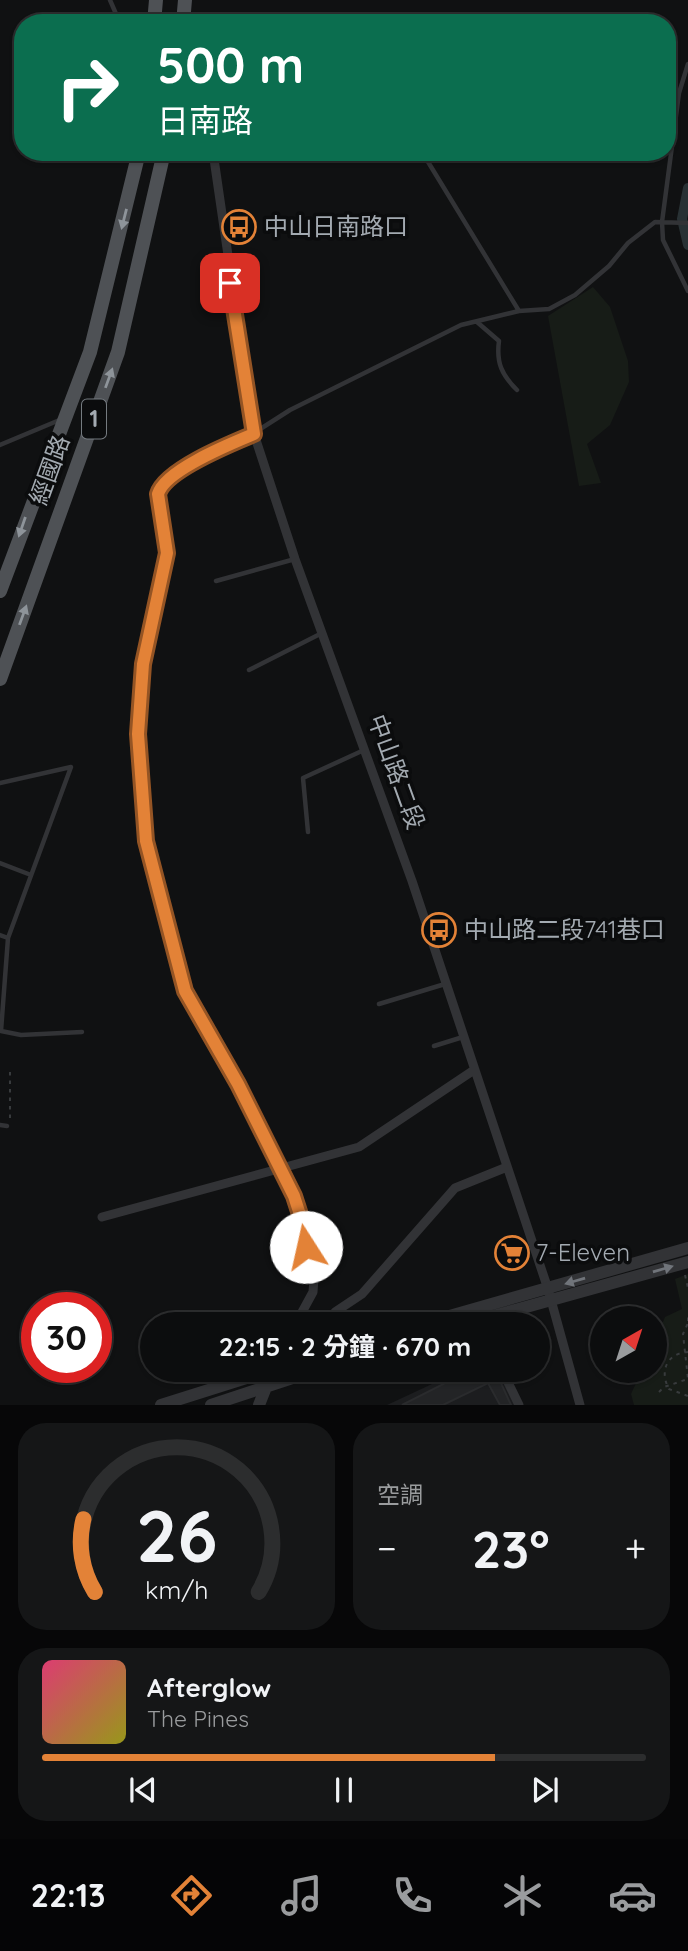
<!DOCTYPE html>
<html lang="zh-TW">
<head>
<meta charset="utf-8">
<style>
  body { margin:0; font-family:Quicksand,"Noto Sans TC",sans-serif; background:#151617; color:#f1f3f6; height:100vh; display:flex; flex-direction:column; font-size:26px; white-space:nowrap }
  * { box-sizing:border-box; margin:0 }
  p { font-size:23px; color:#9a9c9e }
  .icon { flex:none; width:38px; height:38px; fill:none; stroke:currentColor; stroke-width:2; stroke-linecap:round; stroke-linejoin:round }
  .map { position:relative; height:1405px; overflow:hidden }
  .panel { display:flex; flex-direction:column; gap:18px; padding:18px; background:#070708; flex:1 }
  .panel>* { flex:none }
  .banner { position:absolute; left:14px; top:14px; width:662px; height:147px; border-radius:28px; box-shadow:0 2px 5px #0004,0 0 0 2px #2c2d2e; background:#0b6e4f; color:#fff; overflow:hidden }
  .needle { width:46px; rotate:39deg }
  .controls { position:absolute; left:590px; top:1306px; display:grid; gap:14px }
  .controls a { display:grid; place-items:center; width:77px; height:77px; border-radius:50%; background:#0c0d0e; box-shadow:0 2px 5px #0004,0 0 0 2px #2c2d2e; font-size:35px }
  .speed { position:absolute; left:21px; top:1292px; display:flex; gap:14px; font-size:35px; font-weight:700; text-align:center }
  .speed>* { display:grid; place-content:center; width:91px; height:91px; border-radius:50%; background:#0c0d0e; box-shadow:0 2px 5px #0004,0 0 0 2px #2c2d2e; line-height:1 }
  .speed .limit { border:10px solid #d22; background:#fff; color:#111 }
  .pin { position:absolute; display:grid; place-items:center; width:60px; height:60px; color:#fff; margin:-30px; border-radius:14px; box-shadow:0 4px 10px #0006 }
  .me { position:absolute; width:77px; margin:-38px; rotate:350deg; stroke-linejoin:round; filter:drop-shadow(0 0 5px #0008) }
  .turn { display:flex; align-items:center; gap:24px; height:147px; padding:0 28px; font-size:32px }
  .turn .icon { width:91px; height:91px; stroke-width:2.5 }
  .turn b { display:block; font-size:49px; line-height:60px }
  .big { font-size:52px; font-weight:700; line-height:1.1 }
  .panel .widget { flex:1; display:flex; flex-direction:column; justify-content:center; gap:10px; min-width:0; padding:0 24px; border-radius:28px; background:#151617 }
  .panel .dial { align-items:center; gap:0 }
  .dial svg { height:182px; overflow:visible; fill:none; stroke:#2c2d2e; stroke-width:7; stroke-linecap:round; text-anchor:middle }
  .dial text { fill:#f1f3f6; stroke:none }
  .song { display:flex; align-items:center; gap:21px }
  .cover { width:84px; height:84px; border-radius:10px; background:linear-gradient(135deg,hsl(340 70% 55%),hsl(60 70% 35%)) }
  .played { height:7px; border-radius:4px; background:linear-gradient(90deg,#e38237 75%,#2c2d2e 75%) }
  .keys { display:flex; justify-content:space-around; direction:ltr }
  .heat { display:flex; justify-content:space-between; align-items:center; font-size:38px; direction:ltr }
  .panel .tiles { flex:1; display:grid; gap:18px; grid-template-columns:1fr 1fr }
  .widget:last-child { grid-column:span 2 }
  .trip { position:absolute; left:140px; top:1312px; width:410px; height:70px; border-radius:35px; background:#0c0d0e; box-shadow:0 2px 5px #0004,0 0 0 2px #2c2d2e; font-weight:700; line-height:70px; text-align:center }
  .menu { display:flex; height:112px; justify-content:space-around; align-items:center; background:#050506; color:#9a9c9e }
  .menu .icon { width:49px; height:49px }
  .menu .active { color:#e38237 }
  .menu b { font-size:32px; color:#f1f3f6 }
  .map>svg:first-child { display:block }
</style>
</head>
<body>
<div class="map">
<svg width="688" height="1405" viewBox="0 0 688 1405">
  <rect width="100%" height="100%" fill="#101112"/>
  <path fill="#1c1d1f" d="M462 1370H498L515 1405H387Z"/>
  <path fill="#171c17" d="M593 287 610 307 628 361 629 382 610 425 587 444 601 483 579 486 548 316Z
    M688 1274V1405H634L631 1394 642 1370H654L655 1341 665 1317 682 1309 675 1279Z"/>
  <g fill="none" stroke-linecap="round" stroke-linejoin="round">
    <path stroke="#283134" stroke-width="10" d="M688 188 682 219 688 245"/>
  </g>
  <path fill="#232426" stroke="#2a2b2d" stroke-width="2" d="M520 1239 527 1260 505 1268 497 1246Z
    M471 1370H495L511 1405H500L488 1383 443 1405H402Z"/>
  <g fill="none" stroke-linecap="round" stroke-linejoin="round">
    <path stroke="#383b3d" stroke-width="2" stroke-dasharray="3.5 5" stroke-linecap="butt" d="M10 1072V1120
      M685 1275 688 1288
      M688 1321V1313
      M688 1352C667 1353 659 1371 669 1389L688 1396
      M659 1392 664 1387 688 1379 683 1334 688 1323"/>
    <path stroke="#323336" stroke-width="4.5" d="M110 0 120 23
      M688 64 679 93 662 222 663 240 688 291
      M422 152 519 311
      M477 322 499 341C496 363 502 375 517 390
      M254 433 290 410 461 325 519 311 549 309 575 295 609 266 628 243 655 222 688 223
      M0 445 62 419
      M216 581 295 559
      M249 670 322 633
      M0 783 71 767 8 938 0 935
      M308 832 303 778 364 750
      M0 863 31 875
      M8 938 1 1031 21 1035 82 1032
      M379 1004 445 984
      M434 1046 463 1037
      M0 1125 7 1126"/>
    <path stroke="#323336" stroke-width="9" d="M213 152 254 434 295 559 412 881 548 1289 580 1405
      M254 434C230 445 165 470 157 494L167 553 143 664 138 734 146 841 185 991 238 1084 294 1196 303 1224 314 1279 313 1292 295 1325
      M102 1217 359 1147 474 1070
      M334 1325 335 1312 362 1294 455 1188 507 1167
      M502 1370 519 1405"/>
    <path stroke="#323336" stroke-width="12" d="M418 1325 688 1248
      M461 1325 688 1262
      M161 1405 272 1370
      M211 1405 317 1370
      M259 1405 268 1382"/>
    <path stroke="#4e5155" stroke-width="14" d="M154 23 156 0
      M183 23 185 0
      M0 591 90 352 139 152
      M0 679 118 352 164 152"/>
  </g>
  <defs><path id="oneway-solid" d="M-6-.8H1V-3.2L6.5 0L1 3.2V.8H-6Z" transform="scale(1.75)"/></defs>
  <g fill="#8e949a">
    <use href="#oneway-solid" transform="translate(124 219) rotate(104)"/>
    <use href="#oneway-solid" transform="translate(109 378) rotate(-70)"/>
    <use href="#oneway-solid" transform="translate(22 527) rotate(109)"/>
    <use href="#oneway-solid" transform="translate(23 615) rotate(-70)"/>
  </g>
  <g fill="#70747a">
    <use href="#oneway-solid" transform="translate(663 1269) rotate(-16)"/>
    <use href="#oneway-solid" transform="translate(575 1281) rotate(164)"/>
  </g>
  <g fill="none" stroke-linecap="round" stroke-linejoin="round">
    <g stroke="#945424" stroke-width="18">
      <path id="route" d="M230 283 254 434C230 444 165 470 158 494L167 553 143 664 138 734 146 841 185 991 238 1084 294 1196 303 1224 306 1247"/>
    </g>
    <use href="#route" stroke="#e38237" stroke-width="12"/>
  </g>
  <defs>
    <g id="bus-ring" transform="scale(1.75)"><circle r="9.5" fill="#0b0c0d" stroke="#e38237" stroke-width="1.5"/><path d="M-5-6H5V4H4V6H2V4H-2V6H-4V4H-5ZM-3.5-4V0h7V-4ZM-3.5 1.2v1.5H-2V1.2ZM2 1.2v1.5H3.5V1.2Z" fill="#e38237"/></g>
    <g id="supermarket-ring" transform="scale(1.75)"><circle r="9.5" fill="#0b0c0d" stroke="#e38237" stroke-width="1.5"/><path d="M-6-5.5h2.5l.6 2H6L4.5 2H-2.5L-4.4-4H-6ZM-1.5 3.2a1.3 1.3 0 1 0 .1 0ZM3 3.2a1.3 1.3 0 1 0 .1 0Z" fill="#e38237"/></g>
  </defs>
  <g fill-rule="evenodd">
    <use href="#bus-ring" x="239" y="227"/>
    <use href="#bus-ring" x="439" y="930"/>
    <use href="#supermarket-ring" x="512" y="1253"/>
  </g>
  <g text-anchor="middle" stroke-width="7" stroke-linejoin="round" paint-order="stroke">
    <rect fill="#0b0c0d" stroke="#757b80" stroke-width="2" x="82" y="399.5" width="24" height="39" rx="5"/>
    <g font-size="23" font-weight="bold" fill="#a3aab1">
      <text x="94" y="427">1</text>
    </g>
    <g font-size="24" fill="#a3aab1" stroke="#0b0c0d" text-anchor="start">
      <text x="264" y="235">中山日南路口</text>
      <text x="464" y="938">中山路二段741巷口</text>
      <text x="536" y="1261">7-Eleven</text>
    </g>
    <g font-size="24" fill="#a3aab1" stroke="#0b0c0d">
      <text transform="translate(50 470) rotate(-70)" y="8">經國路</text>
      <text transform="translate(396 772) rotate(70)" y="8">中山路二段</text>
    </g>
  </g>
</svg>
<div class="controls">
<a><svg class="needle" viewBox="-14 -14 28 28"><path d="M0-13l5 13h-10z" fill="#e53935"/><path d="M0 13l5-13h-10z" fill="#9a9c9e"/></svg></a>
</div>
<div class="speed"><div class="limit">30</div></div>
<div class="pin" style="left:230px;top:283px;background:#d93025"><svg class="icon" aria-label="arrive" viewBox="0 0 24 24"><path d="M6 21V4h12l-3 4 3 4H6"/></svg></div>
<svg class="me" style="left:306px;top:1247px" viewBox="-20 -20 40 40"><circle r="19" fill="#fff"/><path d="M0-13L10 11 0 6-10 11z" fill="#e38237"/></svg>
<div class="trip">22:15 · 2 分鐘 · 670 m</div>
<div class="banner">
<div class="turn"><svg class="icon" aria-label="right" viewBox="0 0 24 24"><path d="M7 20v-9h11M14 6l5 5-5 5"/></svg><div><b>500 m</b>日南路</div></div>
</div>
</div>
<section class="panel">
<div class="tiles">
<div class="widget dial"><svg viewBox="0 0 100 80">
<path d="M14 69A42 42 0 1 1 86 69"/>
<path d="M14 69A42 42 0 0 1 9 37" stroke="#e38237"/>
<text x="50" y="56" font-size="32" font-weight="700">26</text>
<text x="50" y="72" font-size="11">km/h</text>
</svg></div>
<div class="widget"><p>空調</p>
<div class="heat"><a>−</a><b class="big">23°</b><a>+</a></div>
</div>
<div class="widget">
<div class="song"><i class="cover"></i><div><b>Afterglow</b><p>The Pines</p></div></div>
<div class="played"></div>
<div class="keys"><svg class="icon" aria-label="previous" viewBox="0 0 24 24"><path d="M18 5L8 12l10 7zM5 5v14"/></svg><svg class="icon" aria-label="pause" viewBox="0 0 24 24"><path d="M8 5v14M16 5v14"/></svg><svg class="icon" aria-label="next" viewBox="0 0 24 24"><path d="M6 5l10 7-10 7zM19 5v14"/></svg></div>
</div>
</div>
</section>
<nav class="menu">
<b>22:13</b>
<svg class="icon active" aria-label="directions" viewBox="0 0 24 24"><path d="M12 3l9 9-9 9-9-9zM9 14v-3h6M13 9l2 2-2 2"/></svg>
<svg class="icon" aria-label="music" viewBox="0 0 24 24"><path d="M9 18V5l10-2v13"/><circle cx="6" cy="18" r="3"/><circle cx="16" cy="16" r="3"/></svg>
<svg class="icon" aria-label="phone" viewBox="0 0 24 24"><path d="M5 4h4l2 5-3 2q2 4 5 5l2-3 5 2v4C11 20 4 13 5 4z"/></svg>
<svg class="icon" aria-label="climate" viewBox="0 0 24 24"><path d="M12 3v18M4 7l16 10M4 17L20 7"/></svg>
<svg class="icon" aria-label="car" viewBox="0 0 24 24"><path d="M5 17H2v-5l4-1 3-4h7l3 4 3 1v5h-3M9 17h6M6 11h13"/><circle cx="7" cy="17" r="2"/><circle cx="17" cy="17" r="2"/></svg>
</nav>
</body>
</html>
